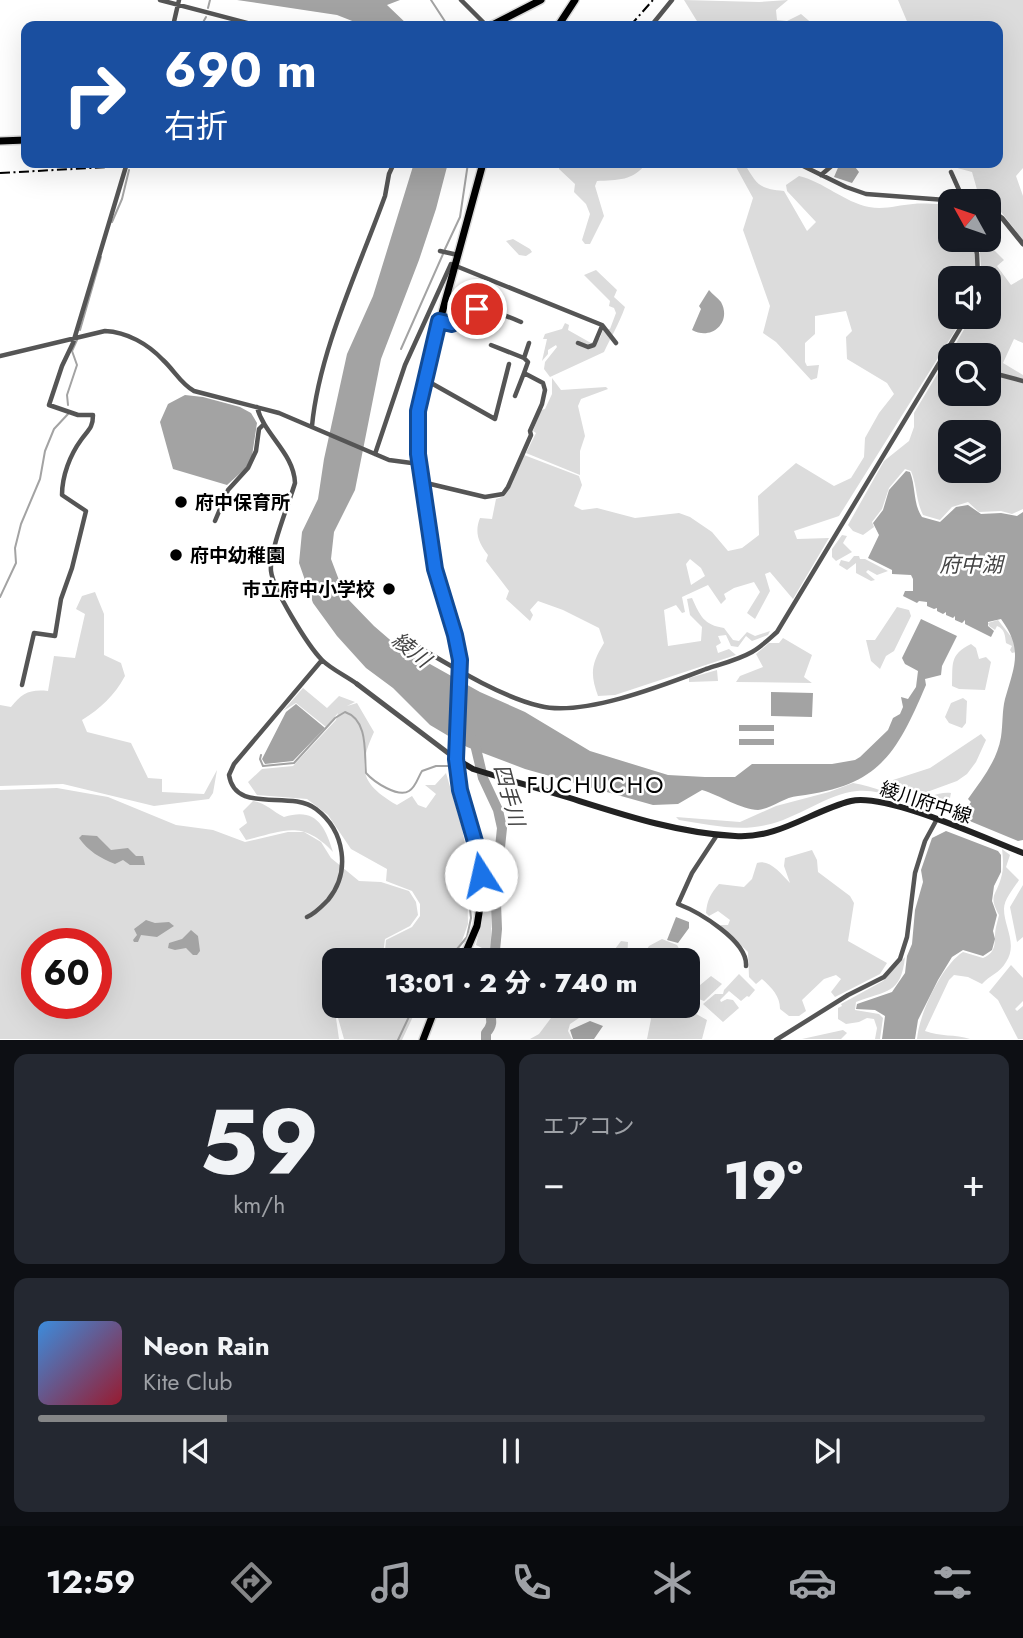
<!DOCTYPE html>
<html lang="ja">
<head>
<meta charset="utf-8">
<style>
  body { margin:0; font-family:Jost,"Noto Sans JP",sans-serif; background:#242831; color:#f1f3f6; height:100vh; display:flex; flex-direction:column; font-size:26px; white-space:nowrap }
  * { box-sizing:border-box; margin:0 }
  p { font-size:23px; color:#9ea1a6 }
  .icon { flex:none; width:38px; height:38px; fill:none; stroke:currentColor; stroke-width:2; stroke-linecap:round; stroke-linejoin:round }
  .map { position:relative; height:1040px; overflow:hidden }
  .sheet { display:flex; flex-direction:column; gap:14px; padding:14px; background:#0d0f14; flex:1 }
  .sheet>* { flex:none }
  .top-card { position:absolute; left:21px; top:21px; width:982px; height:147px; border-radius:14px; box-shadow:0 7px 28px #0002; background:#1a4fa0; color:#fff; overflow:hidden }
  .needle { width:46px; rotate:310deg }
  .fabs { position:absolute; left:938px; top:189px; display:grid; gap:14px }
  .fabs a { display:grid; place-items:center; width:63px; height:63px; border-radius:14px; background:#171b24; box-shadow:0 7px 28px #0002; font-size:35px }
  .speed { position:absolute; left:21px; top:928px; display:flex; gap:14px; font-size:35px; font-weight:700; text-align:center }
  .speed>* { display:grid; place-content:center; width:91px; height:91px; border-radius:50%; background:#171b24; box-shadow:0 7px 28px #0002; line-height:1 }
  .speed .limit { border:10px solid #d22; background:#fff; color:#111 }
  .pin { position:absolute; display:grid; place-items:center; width:60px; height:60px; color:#fff; margin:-30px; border:4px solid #fff; border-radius:50%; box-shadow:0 2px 7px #0007 }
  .me { position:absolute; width:77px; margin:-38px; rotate:350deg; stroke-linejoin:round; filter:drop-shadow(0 0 5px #0008) }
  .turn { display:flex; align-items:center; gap:24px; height:147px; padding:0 28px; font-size:32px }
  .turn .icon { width:91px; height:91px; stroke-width:2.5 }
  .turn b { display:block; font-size:49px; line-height:60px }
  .big { font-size:52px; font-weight:800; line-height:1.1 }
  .sheet .card { flex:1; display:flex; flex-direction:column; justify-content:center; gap:10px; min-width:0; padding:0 24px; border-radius:14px; background:#242831 }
  .sheet .dial { align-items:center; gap:0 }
  .dial b { font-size:91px; line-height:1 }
  .song { display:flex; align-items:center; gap:21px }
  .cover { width:84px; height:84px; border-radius:10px; background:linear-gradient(135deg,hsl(210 70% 55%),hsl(350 70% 35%)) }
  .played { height:7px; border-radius:4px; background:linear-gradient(90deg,#858687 20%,#363941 20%) }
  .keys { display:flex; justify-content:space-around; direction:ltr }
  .heat { display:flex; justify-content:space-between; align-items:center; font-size:38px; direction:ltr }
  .sheet .tiles { flex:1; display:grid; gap:14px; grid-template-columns:1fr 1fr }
  .card:last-child { grid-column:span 2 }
  .trip { position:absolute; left:322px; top:948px; width:378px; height:70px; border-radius:14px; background:#171b24; box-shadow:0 7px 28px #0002; font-weight:800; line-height:70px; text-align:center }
  .tab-bar { display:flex; height:112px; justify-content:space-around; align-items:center; background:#090b0e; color:#9ea1a6 }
  .tab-bar .icon { width:49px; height:49px }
  .tab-bar .active { color:#858687 }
  .tab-bar b { font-size:32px; color:#f1f3f6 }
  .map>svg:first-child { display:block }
</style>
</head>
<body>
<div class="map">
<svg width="1023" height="1040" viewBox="0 0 1023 1040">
  <rect width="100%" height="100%" fill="#fff"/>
  <path fill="#dcdcdc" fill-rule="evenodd" d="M684 0 759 2 788 0 776 10 777 20 787 21 801 14 815 26H700Z
    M898 0H1023V168L1016 176 1023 196V240L998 208 989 204V201L980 200 972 172 939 163H998V26H909Z
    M559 163H605L608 165 612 163H646C634 181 617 180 597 181L595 186 604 216 590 244H585L582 240 590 214 586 204 574 192 575 184 559 169Z
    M738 163H744C757 184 758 189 784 191L807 231 816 222 787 191 786 185 799 176C824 182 844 202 869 207 885 210 898 205 913 204 922 203 931 204 941 204L950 231V240H957L964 249 973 241 976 260V278H950V317L963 318 839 516 794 531 797 539 829 538 793 599 770 572 765 574 770 591 755 619 747 613 760 592 754 582 734 588 724 594 726 599 721 604 708 585 682 597 685 612 682 613 676 605 664 610 668 646 701 641 702 627 690 615 687 599 692 598C700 616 704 625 724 628L733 640 739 641 747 632 755 636 770 631 768 635 752 641 746 636 738 647 731 646 726 635 718 636 721 643 716 646 718 653 729 649 736 655 615 695 598 696C590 674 591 664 604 643L599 628 563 610 538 601 530 610 533 615 530 621 506 599 509 591 486 561 488 555C479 543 474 533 480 518L492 519 496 499 505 496 524 455 579 476 582 485 574 506 582 510 597 508 635 518 679 513 690 517 712 532 728 551 742 548 759 535 758 496 796 463 834 486 851 478 864 457 865 438 879 413 894 394 887 383 847 359 846 337 852 331 846 311 815 316V334L805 343V362L807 366 819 365 817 378 811 380 776 342 763 333 770 306 743 230 753 198 736 167ZM690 559 701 568 705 576 691 585 686 564Z
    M513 239 530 249 532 252 526 256 519 255 506 241Z
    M979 240H988L994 250 1004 260 997 266 1011 285 1023 278V343L1014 339 1003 363 1023 375V509L1012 514 1001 511 979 512 968 502 952 507 940 520 923 515C916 501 917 486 911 471L905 469 889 488 882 509 872 522 874 527 863 535 853 531 848 525 884 461 909 441 914 427V413L950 353 955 350 954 347 971 317H989V278H982ZM950 355H989V394H950ZM950 432H989V471H950Z
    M596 270 617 290 614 297 625 307C619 324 611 337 604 352L550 377 544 369 545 362 557 347 556 345 548 350V354L542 361 547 339H543L545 334 562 329 565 323 569 325 568 330 591 343 600 338 603 330 610 329 616 313 614 308 609 306 610 301 584 275Z
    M552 378 561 390 606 387 608 389 581 399 578 406 585 436 580 451V475L526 453 536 433 533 431 541 410 545 409 552 394Z
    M842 535 847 536 843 543 852 552 836 561 832 557V549Z
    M854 556H859L860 559H865L888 571 877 575 868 570 866 572 875 580 871 581 856 573V563L847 570 839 565 841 560 849 562Z
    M95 592 104 614V655L121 663 125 676C114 696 101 708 82 720L87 732 131 743 148 778 162 779V792L204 794 217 770 213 793 209 799 154 806 63 784 0 786V705L11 707C22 693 30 689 48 691L54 656 75 658 85 614 76 609 82 596Z
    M897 607 909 610 911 616 894 651 886 656 880 669 871 661 866 640H875Z
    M998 620 1016 643V652L1012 653 1010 650 1012 646 1006 643C1005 636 1005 629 997 626L995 630 989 626 988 623Z
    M783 638 812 655 804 677 812 683 736 682 740 676 763 667 756 654 769 643H779Z
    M971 644 976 648 979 659 986 657 991 662 985 690 959 689 952 686C953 664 949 655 971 644Z
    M717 670 718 681 689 682V678Z
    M303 688 327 708 339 696 355 702 347 706 357 703 374 732C357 769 361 784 397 805L412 796 418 805 426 808 436 794 425 785H435L446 773 462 828 470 872 467 883 468 924 462 941 447 961H384L386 940 412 927 420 916V904L412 891 386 881 387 869 351 849 328 815 307 799 257 795 248 782 262 769 293 766 336 720 338 713 326 727 296 703 283 711Z
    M963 698 967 701 966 723 962 728 949 723 945 717 951 703Z
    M981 734 986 740 976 762 967 774 957 781 916 796 893 789V780L930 768Z
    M853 783C874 786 893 797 913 799 926 800 938 791 951 793L950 798 932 808C909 802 882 789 857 791 826 794 797 819 766 825 737 832 707 824 679 820L676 817 740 822 776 806 829 792Z
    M57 788 108 797 176 825 213 830 245 842 288 832H304L321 842 331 858 359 881 381 882 409 891 416 902 418 915 410 926 385 939 382 961H334V1006H336L335 1011 339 1039H0V790ZM37 943H96V1003H37Z
    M253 801C266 803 272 811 284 817 315 807 325 825 333 852 302 819 284 831 246 840L239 829 247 823 243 811Z
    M1002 849 1010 855 1006 867 1019 880C1014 888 1004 899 1004 909 1004 927 1018 944 1006 962 1000 973 990 975 982 984L968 977 954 975 949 980 925 1031C940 1037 955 1034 970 1039H917C919 1014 942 965 963 952L983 958C999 951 993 941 996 927 997 923 998 919 999 915 988 895 996 896 1001 878 1004 869 1003 857 1002 849Z
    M812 850 817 860 818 872 850 896 854 903 848 941 887 963 880 974 835 997 831 992 841 979 836 975 824 979 802 1000 806 1011 799 1016H789L780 1009C780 996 772 988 762 979L756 984 749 977 748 952 720 925H728L730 920 718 911 709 916 706 913C707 900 711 893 719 884L744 887 752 879 757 863C770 859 781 874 790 883L784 866 785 858Z
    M1023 885V937L1017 942 1010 907Z
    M486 901 492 911 490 961H483L482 948 476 945Z
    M662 939 677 945 686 961H639L649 946Z
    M621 941 628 942 627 958 625 961H606Z
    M905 957C901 995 886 990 856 1002L855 1010 879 1014 883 1018 880 1039H875L877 1028 874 1019 867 1018 859 1022 846 1024 838 1019V1008L842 1006 841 1004 883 981Z
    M1011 965 1023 978V1001L1015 1009 1017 1011 1023 1006V1039H1018L998 1000 989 992Z
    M739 974 755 990 749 997 747 996 741 1001 729 991 720 1000 721 1002 727 999 733 1000 739 1008 723 1022 703 1004 715 994H723L724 990Z
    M711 976 722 984 704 1001 688 995Z
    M338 1006H418L402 1040 344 1039 336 1011Z
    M643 1006H682L707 1020 702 1039H647L651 1019Z
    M570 1012 579 1018 570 1024 568 1031 572 1039H530L539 1034 551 1018Z
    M843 1030 847 1033 841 1039H802Z"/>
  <path fill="#a3a3a3" d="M237 0H400L387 5 409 26H365L337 15Z
    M414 163H448L436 209 419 260 381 359 355 490 334 532 331 559 345 596 374 626 396 645 480 692 525 712 590 751 668 775 705 777H735L752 764H832L855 760 860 757 888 730 893 718 900 714 903 707 901 697 908 699 916 687 918 671 905 664 902 658 921 619 957 636 942 666 941 675 925 679 926 685C896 755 879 786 798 796 784 797 771 809 758 810 742 810 719 795 702 790L678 804 653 805 525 769 467 747 430 725 393 688 366 668 337 636 313 603 299 563 302 532 318 499 324 459 347 354 373 296Z
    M840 163H852L859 172 852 183 834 177Z
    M709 290C712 294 718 298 721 302 732 322 712 341 692 330L701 309 699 306Z
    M185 395 203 397 240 407 251 413 257 423 252 456 246 468 227 485 173 469 160 422 168 404Z
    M906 471 910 472C916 487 913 504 922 517L940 522 956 507 968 505 981 514 1001 513 1017 516 1023 512V840L1018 841 960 817 971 802 968 799C982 779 997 761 1001 737 1003 724 1002 711 1005 699 1015 665 1023 649 1001 619L988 622V626L994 631 991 637 965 624V620L962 623 955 620V616L953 618 946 615V612L943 614 937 611V608L934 609 927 606V602L919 601 917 603 903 596 905 591H913V579L911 575 892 574V570L868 558 879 535 873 523 883 510 889 490Z
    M771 692 813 693 812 717 771 716Z
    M296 704 325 728 293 761 265 764 262 759 286 712Z
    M739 725H774V731H739Z
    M739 739H774V745H739Z
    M946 831 998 851 1001 855V872L994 886 992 901 997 915 993 931 995 939 992 950 983 956 963 950 952 957 938 980 918 1020 915 1039H882L885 1016 875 1010 856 1009 857 1004 892 992 905 973 907 956 912 944 915 910 923 882 921 870 932 838Z
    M82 835 97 836 111 850 128 848 136 856H143L145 865H130L123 860 115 864C100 858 88 851 79 838Z
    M676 917 689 922V928L678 943 667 940Z
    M146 920 155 923 169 922 174 926 157 937 141 935 138 942H134L133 940 137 935 134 929Z
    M191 930 198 936 200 951 197 955H193L186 948 175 950 168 948 169 943 182 939Z
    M590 1021 603 1026 594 1039H573L570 1030Z"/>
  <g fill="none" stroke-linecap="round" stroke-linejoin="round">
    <path stroke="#a3a3a3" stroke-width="2" d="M431 0 448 26
      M208 8 210 0
      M201 26 206 17
      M112 222 122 199 129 170
      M445 249 460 217 468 163
      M80 330 101 257
      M401 349 443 254
      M68 405 67 395 77 365 72 351 77 340
      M0 597 16 563 15 548 21 524 40 479 45 451 54 429 68 414
      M261 755 260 759 263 766 294 763 335 718 345 712C369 720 364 754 366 773 374 782 398 798 409 791 416 787 418 777 422 771L436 766H449L465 829 472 873 469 898 471 918 467 937 447 961
      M398 1040 414 1006"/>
    <path stroke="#a3a3a3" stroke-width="10" d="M474 740 483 778 498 810 502 828 499 857C503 862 503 872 501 878L495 877 497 929 494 961
      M486 1040V1033C495 1023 490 1018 489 1006"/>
    <g stroke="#dbdbdb" stroke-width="10">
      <path id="primary" d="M490 26 541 0
        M558 26 575 0
        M0 141 26 140
        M462 961 477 926 480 907 481 875 476 845 460 790 456 759 460 661 455 635 435 569 418 454 416 424 424 379 483 163
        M423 1040 436 1006"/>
    </g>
    <path stroke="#555" stroke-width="4.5" d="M160 0 259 26
      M461 0 487 26
      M173 26 179 0
      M651 26 672 0
      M797 163 846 187 866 194 959 201
      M951 172 964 201
      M821 175 835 163
      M974 240 977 254 978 278
      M440 251 458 255
      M440 321 452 324 466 310C486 307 502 314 521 322
      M578 343 588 347 594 345 602 326
      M948 348 959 355
      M0 356 105 331C127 332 148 344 163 360 174 370 181 384 194 391L279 413 389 460 419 464
      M524 358 529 343
      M989 372 1023 381
      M424 379 495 419 509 364
      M515 396 524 373
      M257 407C264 435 294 453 295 483 289 503 269 552 271 571 273 589 308 646 322 660 331 669 346 676 357 684
      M312 426C319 351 359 268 385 196L389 174 394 163
      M375 454 405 365 451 264 602 325 616 343
      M422 482 485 497 503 494 508 487 531 435 530 431 542 404 545 390 543 383 524 373 528 362 524 358 491 345
      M215 521 228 490 248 468 256 451 259 429 263 425
      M410 642C446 663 500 697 540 706 583 717 664 685 706 669 721 664 738 660 752 652 761 647 769 639 777 632L967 317
      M22 685 34 633 55 636 61 599 72 568 86 511 62 495C62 476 70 455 81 440 88 430 93 428 93 415H78L49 405 62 366 73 343 127 163
      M717 835 692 873 678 904C699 912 748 941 746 966
      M307 917C316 913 321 907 328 900 351 872 345 831 316 809 290 789 235 815 229 775L234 764 322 660
      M776 1040 848 995 884 977 900 959 907 937 915 873 925 841 937 819"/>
    <path stroke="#555" stroke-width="5" d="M989 209 1002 218 1023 244
      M357 684 456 759"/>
    <path stroke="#222" stroke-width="6" d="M456 759 473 769C505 779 537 788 570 798 624 815 678 833 735 836 779 839 811 811 851 801 887 793 986 839 1023 853"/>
    <use href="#primary" stroke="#000" stroke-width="7"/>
    <path stroke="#000" stroke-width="2" stroke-dasharray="10 3.5 2 3.5" stroke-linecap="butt" d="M630 26 653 0
      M0 173 182 163"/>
  </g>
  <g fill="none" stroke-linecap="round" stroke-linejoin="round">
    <g stroke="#114b97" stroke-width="18">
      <path id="route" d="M477 309 466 310 452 324 439 321 418 411V454L435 569 455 635 460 660 456 759 460 790 476 845 481 875"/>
    </g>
    <use href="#route" stroke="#1a73e8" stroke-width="12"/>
  </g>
  <g fill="#000" stroke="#fff" stroke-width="2.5">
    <circle cx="181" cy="502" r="7"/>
    <circle cx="176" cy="555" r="7"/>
    <circle cx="389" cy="589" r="7"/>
  </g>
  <g text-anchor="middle" stroke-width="5" stroke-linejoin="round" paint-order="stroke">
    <g font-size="19" font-weight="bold" fill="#000" stroke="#fff" text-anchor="start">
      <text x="195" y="509">府中保育所</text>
      <text x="190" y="562">府中幼稚園</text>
      <text x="375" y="596" text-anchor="end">市立府中小学校</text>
    </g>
    <g font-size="19" fill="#000" stroke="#fff">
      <text transform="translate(926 802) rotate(18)" y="7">綾川府中線</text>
    </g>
    <g font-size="21" font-style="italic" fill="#444" stroke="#fff">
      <text x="971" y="572">府中湖</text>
      <text transform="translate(411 650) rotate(38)" y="7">綾川</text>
      <text transform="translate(509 795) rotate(75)" y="7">四手川</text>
    </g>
    <g font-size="23" letter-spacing="2" fill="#000" stroke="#fff">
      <text x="596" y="793">FUCHUCHO</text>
    </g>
  </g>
</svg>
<div class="fabs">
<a><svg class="needle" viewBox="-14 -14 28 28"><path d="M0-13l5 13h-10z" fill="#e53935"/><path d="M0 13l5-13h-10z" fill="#9ea1a6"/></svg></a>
<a><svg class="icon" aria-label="sound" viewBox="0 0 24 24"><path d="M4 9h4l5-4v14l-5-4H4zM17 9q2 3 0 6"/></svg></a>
<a><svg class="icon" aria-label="search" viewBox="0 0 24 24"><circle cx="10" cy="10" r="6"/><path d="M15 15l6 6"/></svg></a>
<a><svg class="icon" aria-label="layers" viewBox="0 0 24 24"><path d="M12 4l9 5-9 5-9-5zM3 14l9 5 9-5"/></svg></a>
</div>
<div class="speed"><div class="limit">60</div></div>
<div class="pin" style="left:477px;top:309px;background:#d93025"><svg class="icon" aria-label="arrive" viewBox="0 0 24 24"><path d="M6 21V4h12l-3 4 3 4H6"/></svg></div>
<svg class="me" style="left:481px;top:875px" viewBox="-20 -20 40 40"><circle r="19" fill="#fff"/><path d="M0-13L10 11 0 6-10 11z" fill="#1a73e8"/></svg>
<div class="trip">13:01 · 2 分 · 740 m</div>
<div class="top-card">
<div class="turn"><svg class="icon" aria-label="right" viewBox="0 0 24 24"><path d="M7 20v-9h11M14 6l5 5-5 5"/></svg><div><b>690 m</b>右折</div></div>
</div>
</div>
<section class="sheet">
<div class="tiles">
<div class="card dial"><b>59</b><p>km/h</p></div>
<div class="card"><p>エアコン</p>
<div class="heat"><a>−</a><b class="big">19°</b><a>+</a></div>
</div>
<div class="card">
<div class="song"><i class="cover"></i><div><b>Neon Rain</b><p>Kite Club</p></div></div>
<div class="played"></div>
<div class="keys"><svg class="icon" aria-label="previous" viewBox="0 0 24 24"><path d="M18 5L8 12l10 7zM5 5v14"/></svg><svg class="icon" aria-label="pause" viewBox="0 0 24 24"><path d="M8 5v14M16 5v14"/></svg><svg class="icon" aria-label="next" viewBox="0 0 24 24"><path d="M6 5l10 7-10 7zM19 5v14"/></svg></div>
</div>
</div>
</section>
<nav class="tab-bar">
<b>12:59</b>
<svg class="icon active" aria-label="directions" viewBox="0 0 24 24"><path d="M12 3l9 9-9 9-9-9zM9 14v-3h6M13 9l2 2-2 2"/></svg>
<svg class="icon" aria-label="music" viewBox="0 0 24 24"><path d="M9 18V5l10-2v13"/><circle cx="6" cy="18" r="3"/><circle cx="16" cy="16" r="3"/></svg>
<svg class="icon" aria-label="phone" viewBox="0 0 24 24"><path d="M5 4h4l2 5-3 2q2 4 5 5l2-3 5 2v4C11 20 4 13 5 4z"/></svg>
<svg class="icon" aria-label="climate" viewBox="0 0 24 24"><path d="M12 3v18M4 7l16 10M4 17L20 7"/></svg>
<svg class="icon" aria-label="car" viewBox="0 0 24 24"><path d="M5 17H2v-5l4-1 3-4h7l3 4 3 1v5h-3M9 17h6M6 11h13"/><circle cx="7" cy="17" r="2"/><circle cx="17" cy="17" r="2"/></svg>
<svg class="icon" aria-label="filters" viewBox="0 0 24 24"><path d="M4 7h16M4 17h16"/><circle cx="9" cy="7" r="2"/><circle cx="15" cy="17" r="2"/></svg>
</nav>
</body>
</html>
